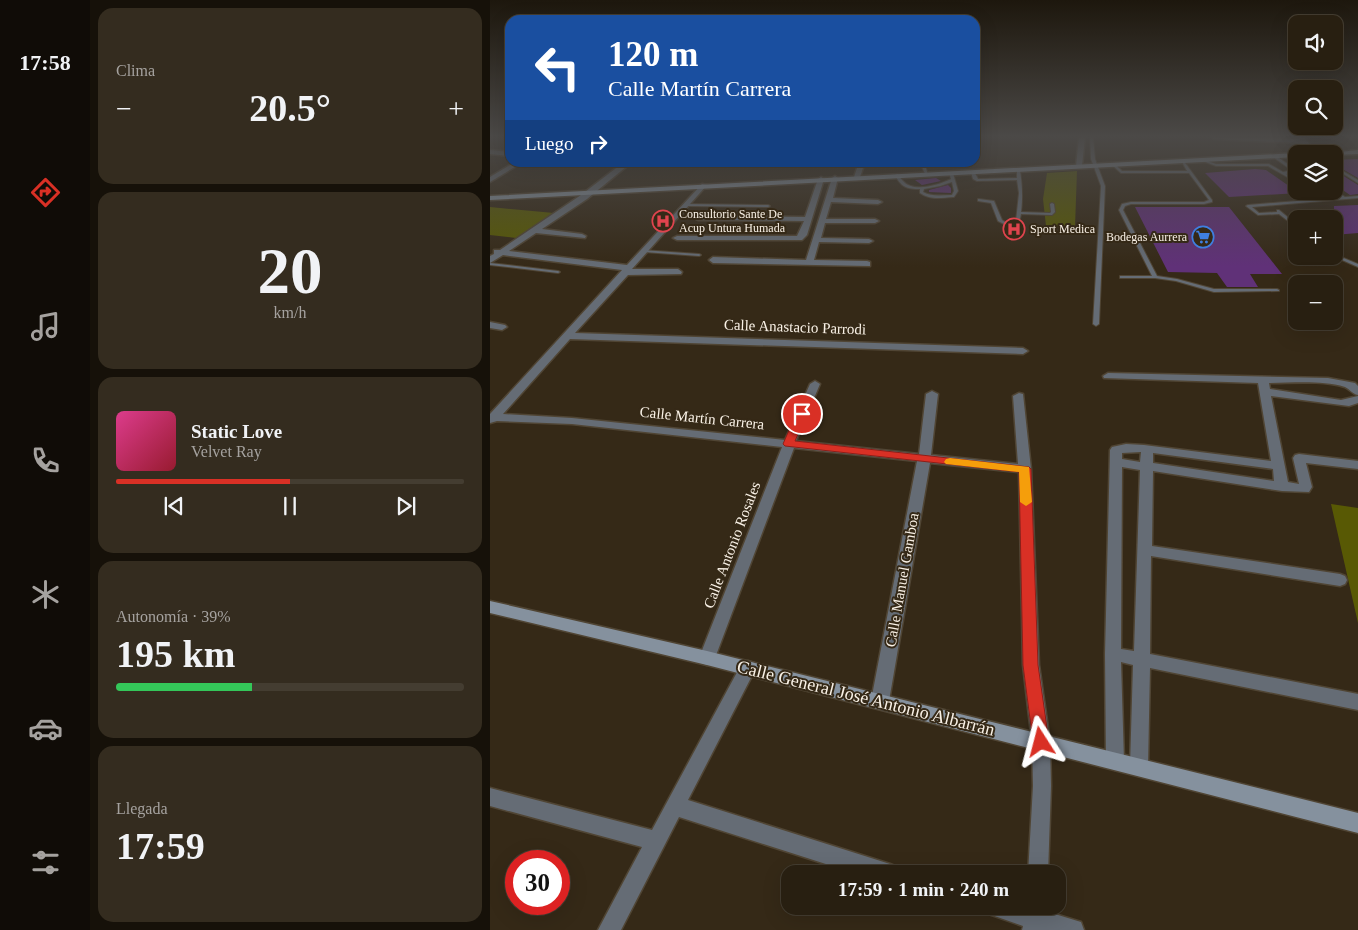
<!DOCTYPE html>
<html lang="es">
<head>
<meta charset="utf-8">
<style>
  body { margin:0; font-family:"Times New Roman",serif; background:#342c1f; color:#f1f3f6; height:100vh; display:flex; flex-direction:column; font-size:19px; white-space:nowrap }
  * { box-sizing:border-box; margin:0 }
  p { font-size:16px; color:#a5a29f }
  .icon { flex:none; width:28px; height:28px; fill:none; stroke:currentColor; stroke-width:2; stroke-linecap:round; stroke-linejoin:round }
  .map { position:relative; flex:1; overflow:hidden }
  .drawer { display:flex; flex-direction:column; gap:8px; padding:8px; background:#161109; width:400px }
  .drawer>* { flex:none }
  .guide { position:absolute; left:15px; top:15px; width:475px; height:152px; border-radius:15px; box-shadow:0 5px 20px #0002,0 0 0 1px #443d31; background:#1a4fa0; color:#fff; overflow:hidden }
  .buttons { position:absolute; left:798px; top:15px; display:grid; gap:10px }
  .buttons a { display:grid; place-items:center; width:55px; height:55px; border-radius:10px; background:#281f11; box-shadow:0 5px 20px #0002,0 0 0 1px #443d31; font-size:25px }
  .speed { position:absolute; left:15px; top:850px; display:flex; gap:10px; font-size:25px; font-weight:700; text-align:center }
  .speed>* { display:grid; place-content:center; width:65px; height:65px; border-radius:50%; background:#281f11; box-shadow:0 5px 20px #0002,0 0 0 1px #443d31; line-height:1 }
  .speed .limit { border:8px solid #d22; background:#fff; color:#111 }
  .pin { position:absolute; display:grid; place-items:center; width:42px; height:42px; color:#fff; margin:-21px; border:2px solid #fff; border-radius:50%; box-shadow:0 1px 5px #0007 }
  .me { position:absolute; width:55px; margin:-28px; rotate:351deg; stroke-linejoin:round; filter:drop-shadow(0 0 4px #0008) }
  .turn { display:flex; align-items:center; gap:18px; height:105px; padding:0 20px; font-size:22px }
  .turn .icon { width:65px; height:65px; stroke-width:2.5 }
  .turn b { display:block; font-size:35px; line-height:42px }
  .then { display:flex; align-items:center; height:48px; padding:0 20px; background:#0003; gap:10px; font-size:19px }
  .big { font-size:38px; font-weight:700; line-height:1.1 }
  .drawer .tile { flex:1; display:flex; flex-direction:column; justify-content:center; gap:8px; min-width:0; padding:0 18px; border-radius:15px; background:#342c1f }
  .drawer .dial { align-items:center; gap:0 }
  .dial b { font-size:65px; line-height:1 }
  .song { display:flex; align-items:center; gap:15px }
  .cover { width:60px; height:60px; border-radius:8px; background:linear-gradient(135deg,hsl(330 70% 55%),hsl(350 70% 35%)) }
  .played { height:5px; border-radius:2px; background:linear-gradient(90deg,#d93025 50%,#443d31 50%) }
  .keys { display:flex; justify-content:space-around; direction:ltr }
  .heat { display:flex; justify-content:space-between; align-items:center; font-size:28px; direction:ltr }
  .charge { height:8px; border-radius:4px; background:linear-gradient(90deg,#34c759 39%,#443d31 0) }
  .trip { position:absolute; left:291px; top:865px; width:285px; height:50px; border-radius:15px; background:#281f11; box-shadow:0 5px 20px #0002,0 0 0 1px #443d31; font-weight:700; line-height:50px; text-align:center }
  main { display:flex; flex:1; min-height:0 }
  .menu { display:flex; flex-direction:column; width:90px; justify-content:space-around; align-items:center; background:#100c07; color:#a5a29f }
  .menu .icon { width:35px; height:35px }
  .menu .selected { color:#d93025 }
  .menu b { font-size:22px; color:#f1f3f6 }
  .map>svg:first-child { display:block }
</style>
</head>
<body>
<main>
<nav class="menu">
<b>17:58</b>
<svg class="icon selected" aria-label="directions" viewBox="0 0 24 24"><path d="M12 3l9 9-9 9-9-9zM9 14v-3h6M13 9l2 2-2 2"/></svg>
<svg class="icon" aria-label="music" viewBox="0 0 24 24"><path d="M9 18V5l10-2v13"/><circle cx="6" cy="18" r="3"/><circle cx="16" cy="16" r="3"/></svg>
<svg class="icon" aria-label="phone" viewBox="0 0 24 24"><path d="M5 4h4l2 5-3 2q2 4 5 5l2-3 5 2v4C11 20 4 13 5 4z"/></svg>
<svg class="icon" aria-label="climate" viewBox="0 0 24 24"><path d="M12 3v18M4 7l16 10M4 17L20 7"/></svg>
<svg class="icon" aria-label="car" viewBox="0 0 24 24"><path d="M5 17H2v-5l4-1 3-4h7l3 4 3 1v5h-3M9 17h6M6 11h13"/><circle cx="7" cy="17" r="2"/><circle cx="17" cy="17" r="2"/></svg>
<svg class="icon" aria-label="filters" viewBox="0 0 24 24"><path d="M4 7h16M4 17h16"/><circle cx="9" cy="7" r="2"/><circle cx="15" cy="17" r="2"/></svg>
</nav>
<section class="drawer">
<div class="tile"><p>Clima</p>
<div class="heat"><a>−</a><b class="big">20.5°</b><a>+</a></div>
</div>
<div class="tile dial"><b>20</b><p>km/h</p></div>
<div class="tile">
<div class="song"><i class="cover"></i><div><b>Static Love</b><p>Velvet Ray</p></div></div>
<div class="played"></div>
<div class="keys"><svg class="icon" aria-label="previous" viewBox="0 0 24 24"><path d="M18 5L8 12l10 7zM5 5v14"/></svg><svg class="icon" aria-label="pause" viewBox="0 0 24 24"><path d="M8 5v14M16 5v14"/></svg><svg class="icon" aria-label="next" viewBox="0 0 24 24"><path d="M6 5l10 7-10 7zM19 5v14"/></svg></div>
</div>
<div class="tile"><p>Autonomía · 39%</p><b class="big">195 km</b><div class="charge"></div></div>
<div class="tile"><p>Llegada</p><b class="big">17:59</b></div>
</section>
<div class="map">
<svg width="868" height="930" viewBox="0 0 868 930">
  <rect width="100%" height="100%" fill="#352917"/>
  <path fill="#585904" d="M587 171 585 227 556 226 553 199 557 173Z
    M0 207 64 213 26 238 0 235Z
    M841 504 868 508V623Z"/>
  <path fill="#603178" d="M868 159V178L844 164V160Z
    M765 169 776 170 809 193 739 197 715 173Z
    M844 170 868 185V194L860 195 844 184Z
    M446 178 451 181 432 185 425 180Z
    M458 185 461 188V193L439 192V190Z
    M868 205V233L844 235V206Z
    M645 207H739L792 274H760L768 287H737L727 273 678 272Z"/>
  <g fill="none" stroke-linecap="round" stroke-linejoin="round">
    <g stroke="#504534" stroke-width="2">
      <path id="lane" d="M600 137H603L605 159 615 186 609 324 606 326 603 324 611 186 601 159Z
        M783 155H785L803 168 804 169 800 173 796 174 806 180V182L778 166H726L710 160 712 159 726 164H779L793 172 798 171 800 169 783 157Z
        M691 160H693L722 200V202L714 204H641L635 206 633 210 667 276 687 279 724 289H787L789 290V291L724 292 686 281 665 278H630V276H662L629 210 632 204 641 202H714L719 200 699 173H631L622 165 625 164 632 171H697Z
        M430 162H434L438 175 435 174Z
        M844 166 868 180V183L844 168Z
        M527 169 530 170C532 185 533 196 531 212L560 213 561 212 560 204 562 203 564 204 565 212 562 215 531 214 529 223 516 225 508 221 501 203 488 201V199H489L504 201 512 220 517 223 526 221 529 193 527 180 487 181 483 179 481 172 484 171 488 179 527 178Z
        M461 172 463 173 468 191 464 197H463C451 198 440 200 430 193V189C417 189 411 187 405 175L408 174C409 176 412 180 413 181 423 193 449 185 461 179L459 173ZM462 182 464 191 462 195C452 195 442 197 433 192L434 189 450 186Z
        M844 190 855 197 868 196V198L762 207 769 213 787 212V210H789L806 224V227L789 214 768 215 756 206 758 205 831 199 819 191H824L835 198 850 197 843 192Z
        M196 204 278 205 280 206 278 207 197 206H196Z
        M152 250 209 254 211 255 209 256 154 252 152 251Z
        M844 254 868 264V267L843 256Z
        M0 263 68 271 70 272 68 273 0 265Z"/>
    </g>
    <g stroke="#504534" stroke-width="3">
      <path id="street" d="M589 137H595L592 166 589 168 586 166Z
        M721 137 809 139 808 137H814L827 154H821L812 143 724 139Z
        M0 150 20 152V156L0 154Z
        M25 162H33L0 182V177Z
        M134 162H142L97 199 52 229 92 234 96 236 95 238 46 233 19 251 137 265 212 184 217 185 142 269H188L192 272 191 274 138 275 85 333 533 348 538 351 533 354 80 339 13 414 82 418 295 440 320 384 325 381 330 384 306 441 429 454 436 394 442 391 448 394 441 455 528 464 523 396 529 393 533 394 541 469 549 665 560 742 561 786 558 874H538L543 786 542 742 533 665 529 472 440 463 399 701 396 706 390 709 384 706 381 701 427 461 304 448 225 658 223 663 217 665 211 663 209 658 292 447 82 424 7 421 0 423V414L132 270 13 255 0 263V256L4 254V250H10L91 195Z
        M238 162H245L240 166 237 164Z
        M369 162H375L370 177 367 179 364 177Z
        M345 176 348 178 343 198 388 200 392 202 388 204 341 202 336 219H385L389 221 385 223H335L331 238 379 239 383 241 379 243 329 242 324 260 377 261 380 262V266L223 263 219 260 223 257 316 260 342 178Z
        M331 177 334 179 317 235 312 240H187L183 238 187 236H307L314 221 208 220 204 218 208 216 315 217 328 179Z
        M0 322 15 325 17 327 12 330 0 328Z
        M618 373 838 378 865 383 868 386V395C862 394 860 389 855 387 831 380 803 383 779 383L780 389 851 400 868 396V403L859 406 781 396 798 482 809 484 803 458 805 455 809 454 868 461V469L816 463 822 487 819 492 792 491 663 471 662 546 850 574 855 576 857 580 855 584 850 586 661 556 660 654 868 694V710L660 668 658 767 656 773 649 776 642 773 640 767 643 665 631 662 634 761 631 767 625 770 619 767 616 761 615 654 620 450 622 447 636 444 654 445 781 461 768 383 614 378 613 376ZM651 452 650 462 632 459V453ZM663 453 783 469 784 481 663 463ZM632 467 650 470 644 651 631 649Z
        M258 661 264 663 266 668 198 800 400 864 407 867 410 874H367L189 817 131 930H108L152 847 0 806V788L162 830 252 663Z
        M493 906H556L555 911 591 922 594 930H532L533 926 496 913Z"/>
    </g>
    <g stroke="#504534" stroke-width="3">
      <path id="secondary" d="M868 150V154L844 155V154H831Z
        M806 153 808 154H806V157L0 200V196Z
        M0 601 217 651 868 813V833L217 665 0 613Z"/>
    </g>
    <use href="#lane" fill="#656c75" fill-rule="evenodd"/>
    <use href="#street" fill="#656c75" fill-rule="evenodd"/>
    <use href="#secondary" fill="#85919e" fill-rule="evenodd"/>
  </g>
  <linearGradient id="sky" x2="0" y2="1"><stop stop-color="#1d170d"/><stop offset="0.51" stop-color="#4b4947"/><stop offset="1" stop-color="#4b4947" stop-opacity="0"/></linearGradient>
  <rect width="868" height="267" fill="url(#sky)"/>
  <path fill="#d93025" stroke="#8d1f18" d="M312 411 317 414 305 441 539 467 541 469 548 665 559 742 557 747 551 750 545 747 543 742 533 665 529 472 295 446 293 444 306 414Z"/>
  <path fill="#f59e0b" d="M460 458 539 467 542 502 536 506 530 502 529 472 456 464 454 462 456 459Z"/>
  <defs>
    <g id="hospital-ring" transform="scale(1.125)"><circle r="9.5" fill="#352917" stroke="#e0444e" stroke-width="1.5"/><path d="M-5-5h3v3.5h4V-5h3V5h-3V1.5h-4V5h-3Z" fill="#e0444e"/></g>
    <g id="supermarket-ring" transform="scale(1.125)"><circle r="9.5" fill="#352917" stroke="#3f7fe0" stroke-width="1.5"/><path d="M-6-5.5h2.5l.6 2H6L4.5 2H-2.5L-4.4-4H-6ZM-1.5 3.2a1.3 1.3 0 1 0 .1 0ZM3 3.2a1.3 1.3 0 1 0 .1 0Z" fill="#3f7fe0"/></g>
  </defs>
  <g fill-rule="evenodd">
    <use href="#hospital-ring" x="173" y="221"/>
    <use href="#hospital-ring" x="524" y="229"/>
    <use href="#supermarket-ring" x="713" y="237"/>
  </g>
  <g text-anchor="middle" stroke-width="4" stroke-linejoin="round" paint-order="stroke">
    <g font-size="12" fill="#f9f1e6" stroke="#352917" text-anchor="start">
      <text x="189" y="218">Consultorio Sante De<tspan x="189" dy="14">Acup Untura Humada</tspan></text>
      <text x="540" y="233">Sport Medica</text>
      <text x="697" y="241" text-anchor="end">Bodegas Aurrera</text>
    </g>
    <g font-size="15" fill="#f9f1e6" stroke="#352917">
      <text transform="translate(305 327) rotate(2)" y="5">Calle Anastacio Parrodi</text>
      <text transform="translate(212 418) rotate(6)" y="5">Calle Martín Carrera</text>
      <text transform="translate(242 545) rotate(-69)" y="5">Calle Antonio Rosales</text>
      <text transform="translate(412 580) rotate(-80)" y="5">Calle Manuel Gamboa</text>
    </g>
    <g font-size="18" fill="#f9f1e6" stroke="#352917">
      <text transform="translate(376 698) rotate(14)" y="6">Calle General José Antonio Albarrán</text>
    </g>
  </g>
</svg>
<div class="buttons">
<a><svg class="icon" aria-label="sound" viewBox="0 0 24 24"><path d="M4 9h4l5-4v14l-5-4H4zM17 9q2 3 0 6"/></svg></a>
<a><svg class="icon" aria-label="search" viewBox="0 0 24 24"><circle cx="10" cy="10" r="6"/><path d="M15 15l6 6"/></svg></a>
<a><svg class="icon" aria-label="layers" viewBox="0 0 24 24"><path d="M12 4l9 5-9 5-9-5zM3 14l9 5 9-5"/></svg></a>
<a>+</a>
<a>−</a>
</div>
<div class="speed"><div class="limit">30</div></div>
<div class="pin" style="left:312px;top:414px;background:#d93025"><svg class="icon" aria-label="arrive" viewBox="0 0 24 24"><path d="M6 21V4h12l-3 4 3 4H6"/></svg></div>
<svg class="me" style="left:551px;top:742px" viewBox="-20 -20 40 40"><path d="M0-17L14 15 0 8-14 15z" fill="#d93025" stroke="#fff" stroke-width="4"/></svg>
<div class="trip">17:59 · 1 min · 240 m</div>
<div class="guide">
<div class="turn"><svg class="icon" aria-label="left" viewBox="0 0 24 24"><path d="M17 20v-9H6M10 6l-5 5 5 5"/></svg><div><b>120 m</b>Calle Martín Carrera</div></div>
<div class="then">Luego<svg class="icon" aria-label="right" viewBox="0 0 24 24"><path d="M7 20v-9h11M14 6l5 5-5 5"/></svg></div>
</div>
</div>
</main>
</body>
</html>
